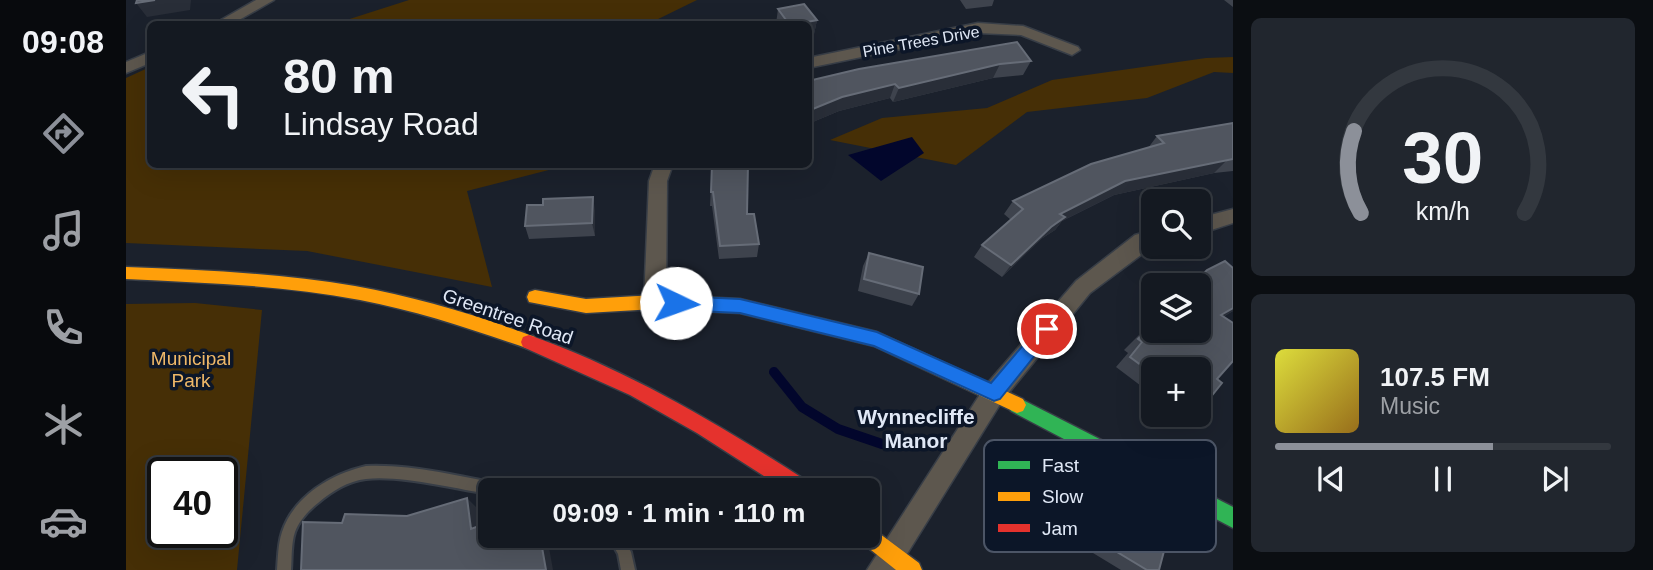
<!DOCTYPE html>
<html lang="en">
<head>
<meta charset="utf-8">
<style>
  body { margin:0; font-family:Helvetica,sans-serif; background:#21262e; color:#f1f3f6; height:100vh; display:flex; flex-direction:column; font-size:26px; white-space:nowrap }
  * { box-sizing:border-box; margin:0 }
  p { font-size:23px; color:#9da0a5 }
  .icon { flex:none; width:38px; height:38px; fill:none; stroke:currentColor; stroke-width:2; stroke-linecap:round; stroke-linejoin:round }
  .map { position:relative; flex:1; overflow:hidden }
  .drawer { display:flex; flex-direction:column; gap:18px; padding:18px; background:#0b0e12; width:420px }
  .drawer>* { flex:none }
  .guide { position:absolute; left:21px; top:21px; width:665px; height:147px; border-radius:10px; box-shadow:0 7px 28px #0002,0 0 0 2px #33383f; background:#141921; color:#f1f3f6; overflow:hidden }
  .fabs { position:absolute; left:1015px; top:189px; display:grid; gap:14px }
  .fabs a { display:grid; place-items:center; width:70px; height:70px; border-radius:10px; background:#141921; box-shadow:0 7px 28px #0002,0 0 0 2px #33383f; font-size:35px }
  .speed { position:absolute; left:21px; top:457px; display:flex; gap:14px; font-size:35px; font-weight:700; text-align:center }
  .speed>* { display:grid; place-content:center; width:91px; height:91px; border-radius:50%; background:#141921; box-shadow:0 7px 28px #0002,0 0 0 2px #33383f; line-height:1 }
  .speed .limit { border:4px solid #111; border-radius:10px; background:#fff; color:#111 }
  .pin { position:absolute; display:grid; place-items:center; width:60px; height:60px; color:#fff; margin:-30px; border:4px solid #fff; border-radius:50%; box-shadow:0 2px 7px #0007 }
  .me { position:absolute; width:77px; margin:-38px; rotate:93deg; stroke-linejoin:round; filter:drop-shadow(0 0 5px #0008) }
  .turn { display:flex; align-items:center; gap:24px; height:147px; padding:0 21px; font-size:32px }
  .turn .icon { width:91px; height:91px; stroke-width:2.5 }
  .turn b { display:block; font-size:49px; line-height:60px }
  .drawer .card { flex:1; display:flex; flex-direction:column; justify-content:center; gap:10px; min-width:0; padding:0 24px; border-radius:10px; background:#21262e }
  .drawer .dial { align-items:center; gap:0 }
  .dial svg { height:182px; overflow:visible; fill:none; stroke:#33383f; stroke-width:7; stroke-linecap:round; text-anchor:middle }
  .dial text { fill:#f1f3f6; stroke:none }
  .song { display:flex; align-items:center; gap:21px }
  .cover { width:84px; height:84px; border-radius:10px; background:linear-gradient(135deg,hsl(60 70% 55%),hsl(40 70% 35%)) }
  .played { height:7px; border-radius:4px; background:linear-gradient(90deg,#8c9099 65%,#33383f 65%) }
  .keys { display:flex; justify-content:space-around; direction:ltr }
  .trip { position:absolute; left:352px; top:478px; width:402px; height:70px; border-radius:10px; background:#141921; box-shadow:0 7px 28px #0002,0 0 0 2px #33383f; font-weight:800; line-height:70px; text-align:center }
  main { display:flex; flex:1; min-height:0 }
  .menu { display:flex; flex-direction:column; width:126px; justify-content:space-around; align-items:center; background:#080a0d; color:#9da0a5 }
  .menu .icon { width:49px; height:49px }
  .menu .selected { color:#8c9099 }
  .menu b { font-size:32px; color:#f1f3f6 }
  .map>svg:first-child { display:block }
</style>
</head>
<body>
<main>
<nav class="menu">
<b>09:08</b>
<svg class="icon selected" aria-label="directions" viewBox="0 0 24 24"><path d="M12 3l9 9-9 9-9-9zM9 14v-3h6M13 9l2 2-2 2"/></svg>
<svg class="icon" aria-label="music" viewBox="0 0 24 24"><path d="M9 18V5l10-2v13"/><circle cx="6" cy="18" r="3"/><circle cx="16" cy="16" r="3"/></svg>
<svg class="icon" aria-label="phone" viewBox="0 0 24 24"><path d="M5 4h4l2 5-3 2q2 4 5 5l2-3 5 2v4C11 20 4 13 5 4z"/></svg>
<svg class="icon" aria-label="climate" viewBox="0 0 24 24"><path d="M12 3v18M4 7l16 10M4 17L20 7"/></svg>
<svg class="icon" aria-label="car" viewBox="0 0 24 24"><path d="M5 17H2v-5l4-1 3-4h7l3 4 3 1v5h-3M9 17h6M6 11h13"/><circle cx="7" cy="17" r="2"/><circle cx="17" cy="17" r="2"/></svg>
</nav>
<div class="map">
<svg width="1107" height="570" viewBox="0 0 1107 570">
  <rect width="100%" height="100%" fill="#1b212c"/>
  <path fill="#462f06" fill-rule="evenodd" d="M283 0H571L522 24H208Z
    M1107 57V73L1088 72 1021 98 901 112 830 165 704 140 756 118 861 108 926 80 1080 58Z
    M24 67V164L442 165 341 191 366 287 181 251 0 243V78Z
    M69 303 136 310 111 570H0V304ZM37 472H96V532H37Z"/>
  <path fill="#02062c" d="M786 137 798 153 755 181 722 155Z"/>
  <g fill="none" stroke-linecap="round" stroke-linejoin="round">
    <path stroke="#02062c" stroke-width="10" d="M648 372 676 407 712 429 756 444"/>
    <g stroke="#383e47" stroke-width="4">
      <path id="lane" d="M240 466C285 464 331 476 376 484L381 485 382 490H364V494C329 489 275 475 240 479 222 481 206 491 192 503 183 510 173 521 169 532 165 544 166 558 165 570H151C152 557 152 544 156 532 168 496 205 474 240 466Z
        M482 536H496L505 552 509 570H495L492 554Z"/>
    </g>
    <g stroke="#383e47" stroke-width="3">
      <path id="street" d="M130 0H148L106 24H88Z
        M852 23 897 26 952 47 954 50 946 55 895 35 852 33 682 68V58Z
        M24 52V63L0 73V62Z
        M529 164H547L541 181 540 302 537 308 529 311 521 308 518 302 523 181Z
        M1107 209V223L1073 234V218Z
        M1027 230V246L964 293 876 401 771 570H741L860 385 950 281 1009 235Z"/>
    </g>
    <g stroke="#383e47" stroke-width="3">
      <path id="fast" d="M891 397 1107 507V528L885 411 882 405 885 399Z"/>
    </g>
    <g stroke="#383e47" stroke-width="3">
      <path id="slow" d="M0 267C77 270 153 273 229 286 290 297 351 315 409 337L411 342 409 347 403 349C348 330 292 311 234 300 157 285 78 283 0 279Z
        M409 290 460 299 529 295 614 299 751 332 897 399 900 405 897 411 891 413 748 346 614 313 529 309 460 313 403 302 401 297 403 292Z
        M742 525 793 563 796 570H770L735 542 732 536H742Z"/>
    </g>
    <g stroke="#383e47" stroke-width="3">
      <path id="jam" d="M403 335C504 371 594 425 684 483L687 490H660L571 433 504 395 397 347 395 342 397 337Z"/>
    </g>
    <use href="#lane" fill="#5d574e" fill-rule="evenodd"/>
    <use href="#street" fill="#5d574e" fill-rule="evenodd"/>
    <use href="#fast" fill="#30b455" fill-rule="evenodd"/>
    <use href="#slow" fill="#ff9f0a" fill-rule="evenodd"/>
    <use href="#jam" fill="#e5322d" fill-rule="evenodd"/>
  </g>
  <path fill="#3e434d" d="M834 0H868L866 6 840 9Z
    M1098 0H1107V7Z
    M652 9 691 20 688 34 682 24H650Z
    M905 61 897 75 867 78 767 102 764 98 713 111 682 124V81Z
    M1107 123V171L1088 173 988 195 936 221 929 230 915 239 876 277 848 257 856 245 885 220 878 214 887 201 1022 148 1031 136Z
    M586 164 621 214 633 244 631 257 593 259 586 206H584Z
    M469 210V236L403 239 399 226Z
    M743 253 793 294 786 306 732 291 737 266Z
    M1107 268V311L1097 317 1091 379 1084 398 1073 404V369H1027V395L990 367 1002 353 998 350 1027 321V331L1073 285H1063L1081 270Z
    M971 479 1033 570H995L939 536 956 487Z"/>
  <path fill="#292e38" d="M29 0H65L64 10 21 17 10 3Z
    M691 20 688 34 682 36V24H671Z
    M874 64 867 78 767 102 773 88Z
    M769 84 764 98 713 111 682 124V111L716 97Z
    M1102 159 1088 173 988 195 936 221 929 230 915 239 876 277 885 265 934 214 999 181Z
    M467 197 469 210V236L466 223Z
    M1107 308V311L1079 327 1095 315Z
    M341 498 354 511 358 540 345 529Z
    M414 536H421L427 570H420Z"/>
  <path fill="#50555f" stroke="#666c77" stroke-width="2" d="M11 0H29L10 3Z
    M678 4 691 20 671 24H663L652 9Z
    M891 42 905 61 874 64 773 88 769 84 716 97 682 111V81L733 69Z
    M1107 123V159L999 181 934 214 939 217 925 227 885 265 856 245 897 209 887 201 965 164 1038 143 1031 136Z
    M586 164H622L621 214H628L633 244 594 246 587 192H585Z
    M467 197 466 223 399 226 401 205H417V199Z
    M743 253 797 267 793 294 738 279Z
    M1099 261 1107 268V308L1095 315 1107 323V361L1091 379 1096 383 1084 398 1073 390V369H1027V374L1004 357 1016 342 1012 339 1027 324V331H1073V285H1066L1081 270Z
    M971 479 1046 521 1033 570H1021L953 529Z
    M341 498 345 529 364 522V536H414L420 570H175L177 522 216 523 219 514 281 516Z"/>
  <path fill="#1a73e8" stroke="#114b97" stroke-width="2" d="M550 296 614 299 751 332 865 383 915 324 921 322 927 324 930 329 874 399 868 401 748 346 614 313 550 310 545 308 542 303 545 298Z"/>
  <g text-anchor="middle" stroke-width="7" stroke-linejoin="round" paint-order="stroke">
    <g font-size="16" fill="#e0e8f6" stroke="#0c1628">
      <text transform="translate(795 41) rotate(-10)" y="6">Pine Trees Drive</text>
    </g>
    <g font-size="19" fill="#e0e8f6" stroke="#0c1628">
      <text transform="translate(382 316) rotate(19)" y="7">Greentree Road</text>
    </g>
    <g font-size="19" fill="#efb868" stroke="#0c1628">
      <text x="65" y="365">Municipal<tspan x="65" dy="22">Park</tspan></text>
    </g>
    <g font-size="21" font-weight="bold" fill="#e0e8f6" stroke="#0c1628">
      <text x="790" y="424">Wynnecliffe<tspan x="790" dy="24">Manor</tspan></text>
    </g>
  </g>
  <rect x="858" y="440" width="232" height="112" rx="10" fill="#0c1628" stroke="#4c5566" stroke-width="2"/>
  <rect x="872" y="461" width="32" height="8" fill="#30b455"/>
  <rect x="872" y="492" width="32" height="9" fill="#ff9f0a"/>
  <rect x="872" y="524" width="32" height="8" fill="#e5322d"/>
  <g font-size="19" fill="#e0e8f6">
    <text x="916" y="472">Fast</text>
    <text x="916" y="503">Slow</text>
    <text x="916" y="535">Jam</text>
  </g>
</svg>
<div class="fabs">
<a><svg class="icon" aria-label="search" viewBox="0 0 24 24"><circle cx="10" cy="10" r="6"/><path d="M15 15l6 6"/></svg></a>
<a><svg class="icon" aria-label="layers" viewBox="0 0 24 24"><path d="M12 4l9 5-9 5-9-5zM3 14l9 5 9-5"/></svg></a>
<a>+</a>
</div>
<div class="speed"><div class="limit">40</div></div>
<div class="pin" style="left:921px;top:329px;background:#d93025"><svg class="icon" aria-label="arrive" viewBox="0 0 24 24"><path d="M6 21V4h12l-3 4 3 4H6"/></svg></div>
<svg class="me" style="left:550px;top:303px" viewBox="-20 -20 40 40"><circle r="19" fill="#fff"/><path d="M0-13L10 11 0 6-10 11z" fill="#1a73e8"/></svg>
<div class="trip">09:09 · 1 min · 110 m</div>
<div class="guide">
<div class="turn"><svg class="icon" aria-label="left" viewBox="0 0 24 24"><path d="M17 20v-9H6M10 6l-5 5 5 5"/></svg><div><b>80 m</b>Lindsay Road</div></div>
</div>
</div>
<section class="drawer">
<div class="card dial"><svg viewBox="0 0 100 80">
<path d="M14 69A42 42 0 1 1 86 69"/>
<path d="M14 69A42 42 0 0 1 11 33" stroke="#8c9099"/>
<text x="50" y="56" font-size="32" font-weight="700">30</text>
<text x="50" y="72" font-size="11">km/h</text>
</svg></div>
<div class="card">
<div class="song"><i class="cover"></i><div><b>107.5 FM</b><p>Music</p></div></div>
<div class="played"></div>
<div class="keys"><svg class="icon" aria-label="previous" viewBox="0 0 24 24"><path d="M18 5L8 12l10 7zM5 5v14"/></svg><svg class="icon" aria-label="pause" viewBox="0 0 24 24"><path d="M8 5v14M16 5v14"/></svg><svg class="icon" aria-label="next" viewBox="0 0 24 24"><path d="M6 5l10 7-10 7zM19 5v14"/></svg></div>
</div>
</section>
</main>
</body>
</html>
